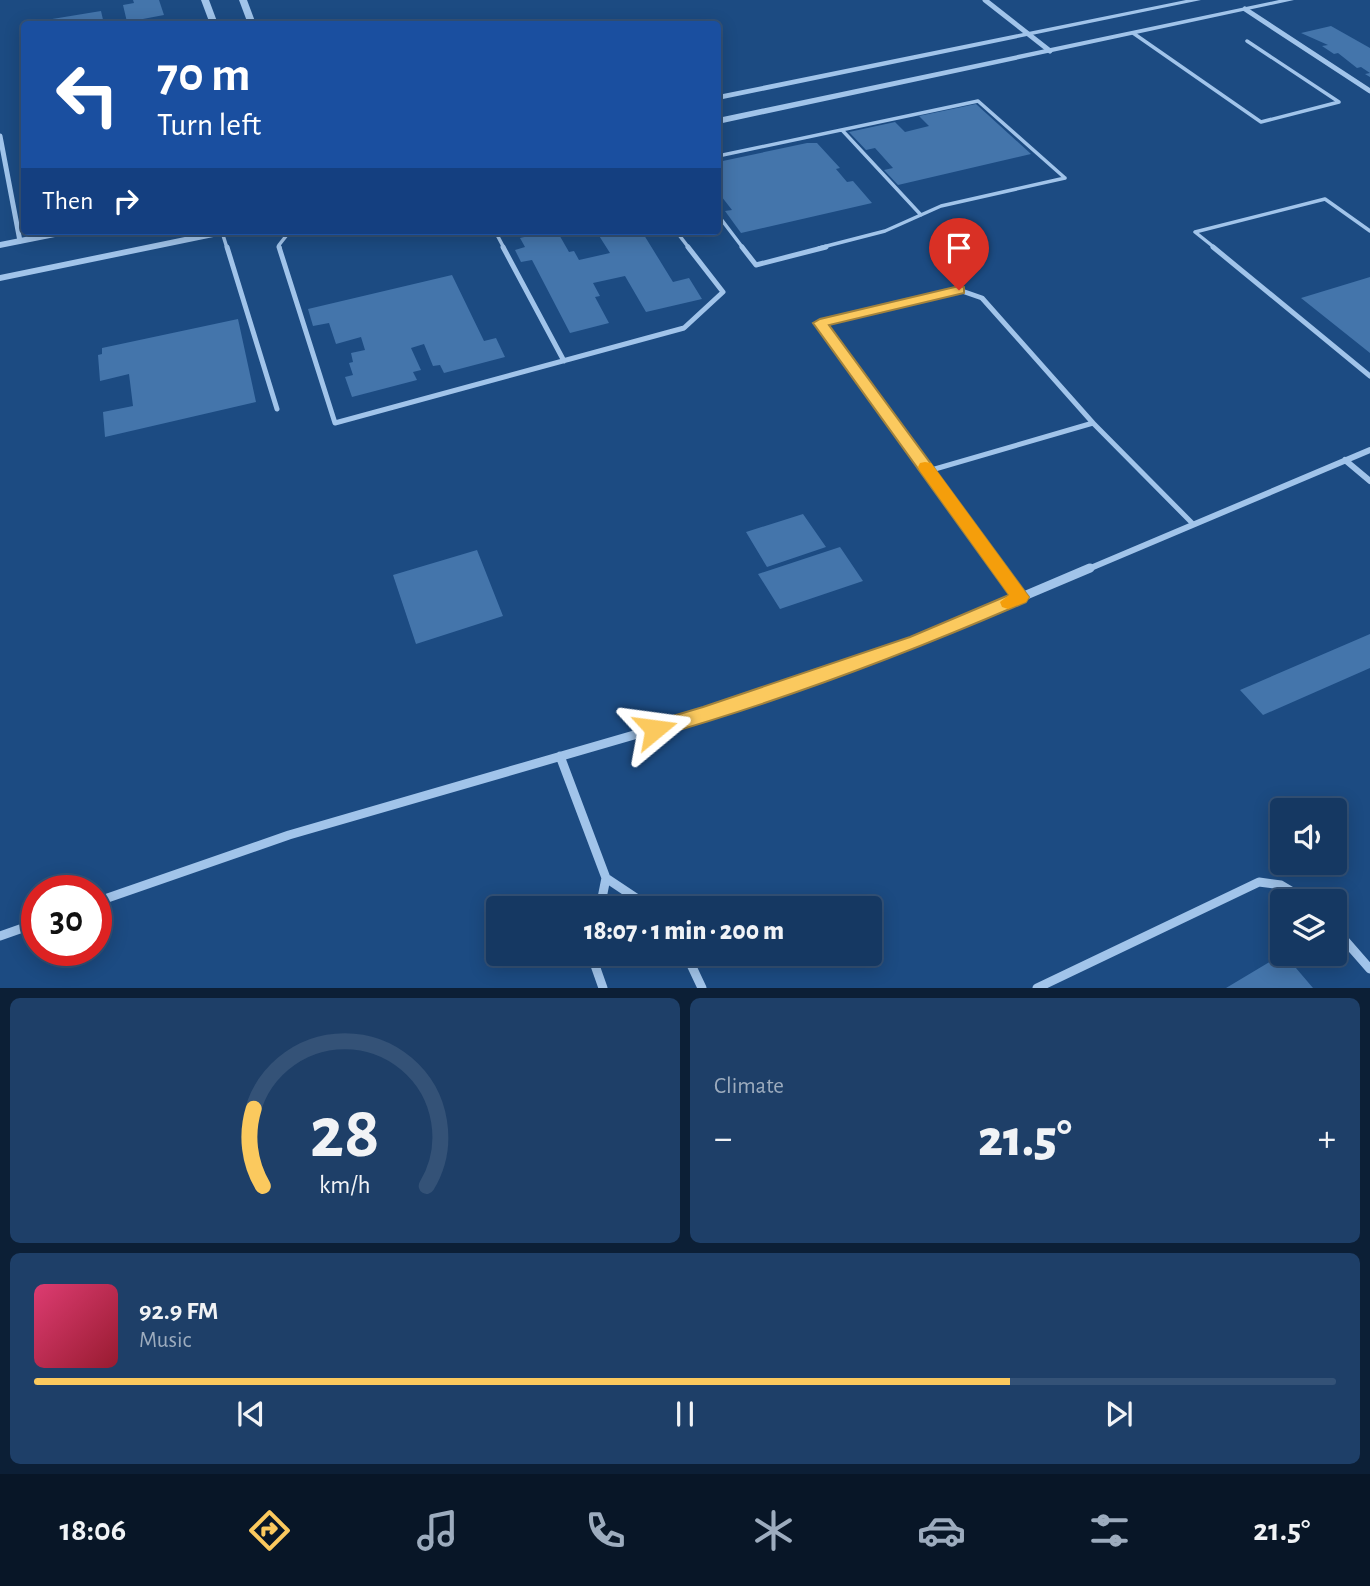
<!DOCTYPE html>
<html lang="en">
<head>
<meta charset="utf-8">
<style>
  body { margin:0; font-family:"Alegreya Sans",sans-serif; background:#1e3f68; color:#f1f3f6; height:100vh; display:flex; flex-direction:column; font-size:26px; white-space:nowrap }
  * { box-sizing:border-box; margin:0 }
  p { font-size:23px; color:#9dacbe }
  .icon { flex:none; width:38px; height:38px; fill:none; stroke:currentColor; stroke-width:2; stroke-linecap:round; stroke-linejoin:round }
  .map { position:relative; height:988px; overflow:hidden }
  .side { display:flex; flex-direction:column; gap:10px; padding:10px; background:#0c1f36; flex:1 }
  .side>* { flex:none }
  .top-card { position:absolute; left:21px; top:21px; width:700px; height:214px; border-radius:7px; box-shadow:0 4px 18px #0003,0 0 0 2px #345277; background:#1a4fa0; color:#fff; overflow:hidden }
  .buttons { position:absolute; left:1270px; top:798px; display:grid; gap:14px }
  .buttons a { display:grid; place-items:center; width:77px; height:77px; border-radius:7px; background:#153862; box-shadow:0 4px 18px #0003,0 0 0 2px #345277; font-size:35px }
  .speed { position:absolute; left:21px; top:875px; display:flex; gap:14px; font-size:35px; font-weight:700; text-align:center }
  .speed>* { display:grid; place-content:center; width:91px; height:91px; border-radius:50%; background:#153862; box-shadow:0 4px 18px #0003,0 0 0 2px #345277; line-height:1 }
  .speed .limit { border:10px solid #d22; background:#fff; color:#111 }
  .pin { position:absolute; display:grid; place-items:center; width:60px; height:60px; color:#fff; margin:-72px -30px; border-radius:50% 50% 50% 0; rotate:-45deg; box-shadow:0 0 7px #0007 }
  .pin .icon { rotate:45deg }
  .me { position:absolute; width:77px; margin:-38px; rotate:74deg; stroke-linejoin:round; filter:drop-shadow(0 0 5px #0008) }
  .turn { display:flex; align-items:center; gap:24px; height:147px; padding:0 21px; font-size:32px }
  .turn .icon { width:91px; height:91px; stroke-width:2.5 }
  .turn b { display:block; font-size:49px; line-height:60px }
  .then { display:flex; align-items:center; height:66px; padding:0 21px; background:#0003; gap:14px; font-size:26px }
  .big { font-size:52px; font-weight:800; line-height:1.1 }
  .side .card { flex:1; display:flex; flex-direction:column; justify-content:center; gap:10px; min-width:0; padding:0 24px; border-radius:10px; background:#1e3f68 }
  .side .dial { align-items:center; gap:0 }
  .dial svg { height:182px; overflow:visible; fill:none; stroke:#345277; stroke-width:7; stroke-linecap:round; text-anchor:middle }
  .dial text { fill:#f1f3f6; stroke:none }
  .song { display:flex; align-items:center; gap:21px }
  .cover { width:84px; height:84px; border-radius:10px; background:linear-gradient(135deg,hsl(340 70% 55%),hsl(350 70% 35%)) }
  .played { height:7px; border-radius:4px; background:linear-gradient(90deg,#fbc95e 75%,#345277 75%) }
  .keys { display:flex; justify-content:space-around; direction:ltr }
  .heat { display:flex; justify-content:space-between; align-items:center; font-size:38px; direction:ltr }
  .side .tiles { flex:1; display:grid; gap:10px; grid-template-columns:1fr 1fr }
  .card:last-child { grid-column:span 2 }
  .trip { position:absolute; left:486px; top:896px; width:396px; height:70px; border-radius:7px; background:#153862; box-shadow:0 4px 18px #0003,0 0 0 2px #345277; font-weight:800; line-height:70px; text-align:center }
  .tab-bar { display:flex; height:112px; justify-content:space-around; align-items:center; background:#081627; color:#9dacbe }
  .tab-bar .icon { width:49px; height:49px }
  .tab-bar .on { color:#fbc95e }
  .tab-bar b { font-size:32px; color:#f1f3f6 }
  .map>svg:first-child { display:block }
</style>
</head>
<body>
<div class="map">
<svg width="1370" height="988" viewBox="0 0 1370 988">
  <rect width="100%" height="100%" fill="#1c4b82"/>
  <path fill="#4475ab" d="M133 0H159L164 15 127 22 123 5 134 3Z
    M101 11 104 24H40V21Z
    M1331 26 1370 48V77L1365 74 1370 73 1361 67 1357 68 1338 53 1334 54 1322 46 1328 45 1301 33Z
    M976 104 1031 154 898 185 884 170 893 168 875 148 866 150 849 132 895 122 905 132 929 126 919 116Z
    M807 143H817L840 168 836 169 847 182 853 181 872 203 741 233 725 211 732 210 718 192V162Z
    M550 231H557L569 252 574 251 579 260 610 253 596 231H651L653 233 644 235 673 282 689 278 702 299 646 312 625 276 593 283 600 296 595 297 609 323 570 333 532 260 521 262 515 250 525 247 520 238Z
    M452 275 484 341 496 338 505 357 444 373 440 365 433 366 424 344 411 348 421 370 413 372 417 380 352 397 345 377 353 375 349 363 353 362 351 353 365 350 361 337 336 344 329 323 313 326 308 309Z
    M1370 277V353L1301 298Z
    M238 319 256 402 105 437 103 412 133 406 129 374 100 381 98 355 102 354V348Z
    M803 514 826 547 767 567 746 532Z
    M840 547 863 581 780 609 758 574Z
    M477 550 503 616 416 644 393 575Z
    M1370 634V668L1263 715 1240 690Z
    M1284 954 1313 988H1226L1283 954Z"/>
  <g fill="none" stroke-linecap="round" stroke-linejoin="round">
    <path stroke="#a1c4ea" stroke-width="3.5" d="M1133 33 1261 122 1339 102 1247 41
      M842 130 921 215
      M718 156 978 101 1065 178
      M718 215 743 248
      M495 231 504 248
      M676 231 689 248
      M222 232 227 248
      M280 248 279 245 290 231
      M819 248 885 231 941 206 1065 178
      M1215 248 1195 232 1325 199 1370 231"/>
    <path stroke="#a1c4ea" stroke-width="5" d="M227 247 277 409
      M279 247 335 423 684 328 723 292 688 247
      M503 247 564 361
      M742 247 756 265 826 247
      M1213 247 1370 376
      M959 290 982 298 1093 423 928 471 820 323Z
      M1093 423 1193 524
      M928 471 1000 570"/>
    <path stroke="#a1c4ea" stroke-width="6" d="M999 568 1020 597"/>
    <path stroke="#a1c4ea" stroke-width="5" d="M985 0 1050 51
      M1245 9 1370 91
      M0 136 20 241"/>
    <path stroke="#a1c4ea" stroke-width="6" d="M1345 460 1370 481
      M1086 570 1370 450"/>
    <path stroke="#a1c4ea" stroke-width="9" d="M560 756 606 878 600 908
      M606 878 651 908
      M96 902 289 835 703 715 916 642 1090 568
      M1335 929 1370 969
      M0 936 37 923
      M591 954 603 988
      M686 954 702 988
      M1037 988 1259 882 1281 885 1308 901"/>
    <path fill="#a1c4ea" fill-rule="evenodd" d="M201 0H209L218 24H210Z
      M239 0H247L256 24H248Z
      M1186 0H1201L718 100V95Z
      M1279 0H1294L718 124V118Z
      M55 231H75L70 234 0 248V242Z
      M214 231H233L228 234 0 281V275Z"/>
  </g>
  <path fill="#fbc95e" stroke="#a3833d" stroke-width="2" d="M959 286 964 287V293L829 325 1026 593 1029 597 1026 602C906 654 782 701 655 737L649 734 646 729 649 723 703 707 910 637 1009 595 813 323 820 319Z"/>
  <path fill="#f59e0b" d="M925 462 931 463 1026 593 1029 597 1026 602 1008 609 1002 607 1000 602 1009 595 920 471 918 467 920 463Z"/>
</svg>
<div class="buttons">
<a><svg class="icon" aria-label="sound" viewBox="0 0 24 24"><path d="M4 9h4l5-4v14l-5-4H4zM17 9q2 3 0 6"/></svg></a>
<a><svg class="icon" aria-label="layers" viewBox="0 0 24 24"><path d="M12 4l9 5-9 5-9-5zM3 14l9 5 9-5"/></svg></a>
</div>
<div class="speed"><div class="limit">30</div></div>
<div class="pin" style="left:959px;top:290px;background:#d93025"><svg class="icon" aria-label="arrive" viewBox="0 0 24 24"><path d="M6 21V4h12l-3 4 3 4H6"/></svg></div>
<svg class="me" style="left:655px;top:729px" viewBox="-20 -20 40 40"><path d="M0-17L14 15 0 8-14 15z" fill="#fbc95e" stroke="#fff" stroke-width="4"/></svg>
<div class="trip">18:07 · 1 min · 200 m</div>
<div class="top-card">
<div class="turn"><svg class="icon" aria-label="left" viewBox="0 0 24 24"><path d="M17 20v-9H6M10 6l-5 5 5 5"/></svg><div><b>70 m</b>Turn left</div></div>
<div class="then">Then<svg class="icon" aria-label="right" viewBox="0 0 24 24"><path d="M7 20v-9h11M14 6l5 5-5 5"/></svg></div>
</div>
</div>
<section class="side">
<div class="tiles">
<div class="card dial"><svg viewBox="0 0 100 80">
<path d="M14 69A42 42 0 1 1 86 69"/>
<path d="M14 69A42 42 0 0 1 10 35" stroke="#fbc95e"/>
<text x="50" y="56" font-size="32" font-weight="700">28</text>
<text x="50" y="72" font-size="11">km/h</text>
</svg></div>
<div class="card"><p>Climate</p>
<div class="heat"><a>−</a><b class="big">21.5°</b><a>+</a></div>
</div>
<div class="card">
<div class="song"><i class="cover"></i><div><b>92.9 FM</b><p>Music</p></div></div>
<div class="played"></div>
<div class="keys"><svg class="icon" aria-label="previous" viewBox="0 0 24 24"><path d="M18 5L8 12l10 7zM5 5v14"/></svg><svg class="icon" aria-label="pause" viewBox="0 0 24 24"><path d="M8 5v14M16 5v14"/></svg><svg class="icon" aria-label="next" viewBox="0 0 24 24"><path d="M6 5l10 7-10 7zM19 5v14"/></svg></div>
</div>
</div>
</section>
<nav class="tab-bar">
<b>18:06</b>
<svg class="icon on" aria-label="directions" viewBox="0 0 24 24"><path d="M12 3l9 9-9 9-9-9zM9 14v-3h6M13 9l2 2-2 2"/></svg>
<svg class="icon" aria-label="music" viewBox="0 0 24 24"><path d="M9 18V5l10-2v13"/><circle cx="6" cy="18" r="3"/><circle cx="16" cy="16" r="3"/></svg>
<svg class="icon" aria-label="phone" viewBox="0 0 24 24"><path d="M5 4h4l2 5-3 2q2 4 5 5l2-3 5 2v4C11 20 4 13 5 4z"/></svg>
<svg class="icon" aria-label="climate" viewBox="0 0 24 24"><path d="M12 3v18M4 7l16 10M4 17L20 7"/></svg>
<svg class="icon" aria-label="car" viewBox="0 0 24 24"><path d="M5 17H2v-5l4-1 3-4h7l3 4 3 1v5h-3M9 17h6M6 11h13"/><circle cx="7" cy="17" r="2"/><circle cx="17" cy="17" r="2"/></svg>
<svg class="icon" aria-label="filters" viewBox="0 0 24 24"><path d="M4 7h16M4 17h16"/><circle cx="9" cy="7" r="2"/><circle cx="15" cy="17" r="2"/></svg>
<b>21.5°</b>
</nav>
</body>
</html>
